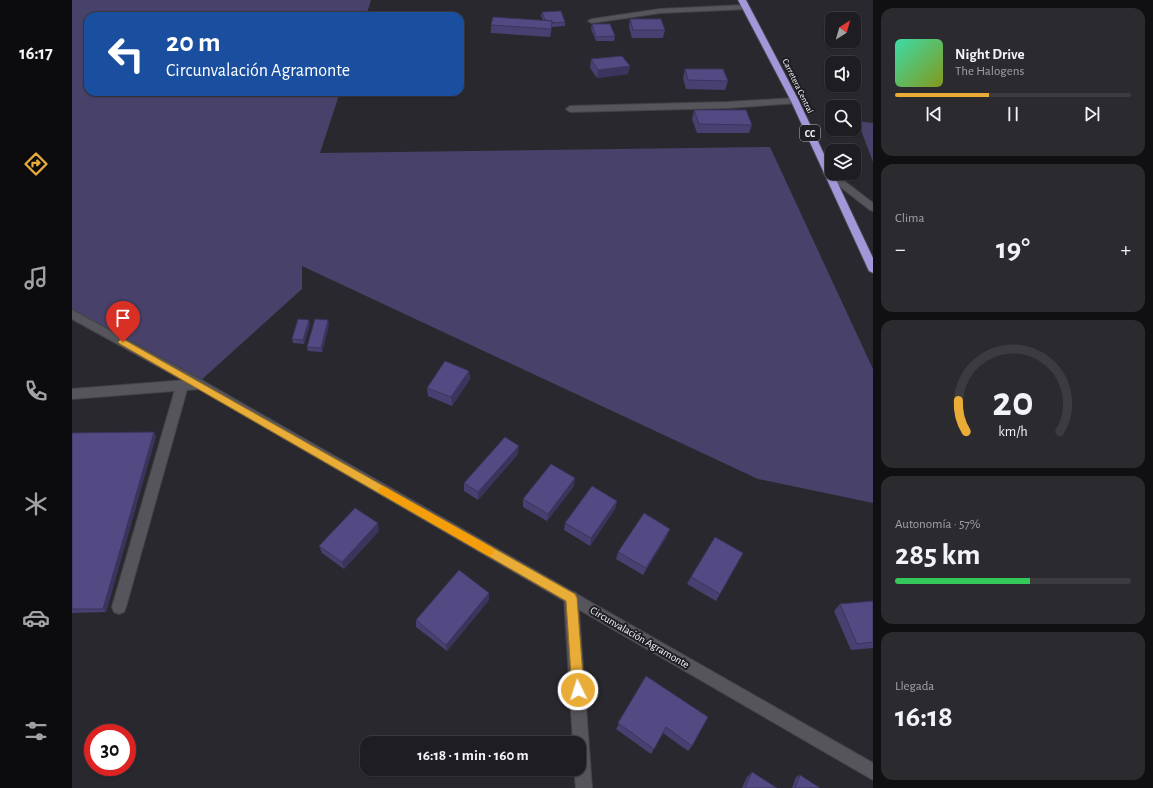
<!DOCTYPE html>
<html lang="es">
<head>
<meta charset="utf-8">
<style>
  body { margin:0; font-family:"Alegreya Sans",sans-serif; background:#2b2b2f; color:#f1f3f6; height:100vh; display:flex; flex-direction:column; font-size:15px; white-space:nowrap }
  * { box-sizing:border-box; margin:0 }
  p { font-size:13px; color:#a1a2a5 }
  .icon { flex:none; width:22px; height:22px; fill:none; stroke:currentColor; stroke-width:2; stroke-linecap:round; stroke-linejoin:round }
  .map { position:relative; flex:1; overflow:hidden }
  .side { display:flex; flex-direction:column; gap:8px; padding:8px; background:#101013; width:280px }
  .side>* { flex:none }
  .hud { position:absolute; left:12px; top:12px; width:380px; height:84px; border-radius:12px; box-shadow:0 1px 3px #0004,0 0 0 1px #3c3c40; background:#1a4fa0; color:#fff; overflow:hidden }
  .needle { width:26px; rotate:37deg }
  .fabs { position:absolute; left:753px; top:12px; display:grid; gap:8px }
  .fabs a { display:grid; place-items:center; width:36px; height:36px; border-radius:8px; background:#1e1e22; box-shadow:0 1px 3px #0004,0 0 0 1px #3c3c40; font-size:20px }
  .speed { position:absolute; left:12px; top:724px; display:flex; gap:8px; font-size:20px; font-weight:700; text-align:center }
  .speed>* { display:grid; place-content:center; width:52px; height:52px; border-radius:50%; background:#1e1e22; box-shadow:0 1px 3px #0004,0 0 0 1px #3c3c40; line-height:1 }
  .speed .limit { border:6px solid #d22; background:#fff; color:#111 }
  .pin { position:absolute; display:grid; place-items:center; width:34px; height:34px; color:#fff; margin:-41px -17px; border-radius:50% 50% 50% 0; rotate:-45deg; box-shadow:0 0 4px #0007 }
  .pin .icon { rotate:45deg }
  .me { position:absolute; width:44px; margin:-22px; rotate:356deg; stroke-linejoin:round; filter:drop-shadow(0 0 3px #0008) }
  .turn { display:flex; align-items:center; gap:14px; height:84px; padding:0 16px; font-size:18px }
  .turn .icon { width:52px; height:52px; stroke-width:2.5 }
  .turn b { display:block; font-size:28px; line-height:34px }
  .big { font-size:30px; font-weight:600; line-height:1.1 }
  .side .card { flex:1; display:flex; flex-direction:column; justify-content:center; gap:6px; min-width:0; padding:0 14px; border-radius:12px; background:#2b2b2f }
  .side .dial { align-items:center; gap:0 }
  .dial svg { height:104px; overflow:visible; fill:none; stroke:#3c3c40; stroke-width:7; stroke-linecap:round; text-anchor:middle }
  .dial text { fill:#f1f3f6; stroke:none }
  .song { display:flex; align-items:center; gap:12px }
  .cover { width:48px; height:48px; border-radius:6px; background:linear-gradient(135deg,hsl(160 70% 55%),hsl(70 70% 35%)) }
  .played { height:4px; border-radius:2px; background:linear-gradient(90deg,#e8ac37 40%,#3c3c40 40%) }
  .keys { display:flex; justify-content:space-around; direction:ltr }
  .heat { display:flex; justify-content:space-between; align-items:center; font-size:22px; direction:ltr }
  .charge { height:6px; border-radius:3px; background:linear-gradient(90deg,#34c759 57%,#3c3c40 0) }
  .trip { position:absolute; left:288px; top:736px; width:226px; height:40px; border-radius:12px; background:#1e1e22; box-shadow:0 1px 3px #0004,0 0 0 1px #3c3c40; font-weight:600; line-height:40px; text-align:center }
  main { display:flex; flex:1; min-height:0 }
  .tabs { display:flex; flex-direction:column; width:72px; justify-content:space-around; align-items:center; background:#0c0c0e; color:#a1a2a5 }
  .tabs .icon { width:28px; height:28px }
  .tabs .selected { color:#e8ac37 }
  .tabs b { font-size:18px; color:#f1f3f6 }
  .map>svg:first-child { display:block }
</style>
</head>
<body>
<main>
<nav class="tabs">
<b>16:17</b>
<svg class="icon selected" aria-label="directions" viewBox="0 0 24 24"><path d="M12 3l9 9-9 9-9-9zM9 14v-3h6M13 9l2 2-2 2"/></svg>
<svg class="icon" aria-label="music" viewBox="0 0 24 24"><path d="M9 18V5l10-2v13"/><circle cx="6" cy="18" r="3"/><circle cx="16" cy="16" r="3"/></svg>
<svg class="icon" aria-label="phone" viewBox="0 0 24 24"><path d="M5 4h4l2 5-3 2q2 4 5 5l2-3 5 2v4C11 20 4 13 5 4z"/></svg>
<svg class="icon" aria-label="climate" viewBox="0 0 24 24"><path d="M12 3v18M4 7l16 10M4 17L20 7"/></svg>
<svg class="icon" aria-label="car" viewBox="0 0 24 24"><path d="M5 17H2v-5l4-1 3-4h7l3 4 3 1v5h-3M9 17h6M6 11h13"/><circle cx="7" cy="17" r="2"/><circle cx="17" cy="17" r="2"/></svg>
<svg class="icon" aria-label="filters" viewBox="0 0 24 24"><path d="M4 7h16M4 17h16"/><circle cx="9" cy="7" r="2"/><circle cx="15" cy="17" r="2"/></svg>
</nav>
<div class="map">
<svg width="801" height="788" viewBox="0 0 801 788">
  <rect width="100%" height="100%" fill="#28282e"/>
  <path fill="#48426a" d="M0 0H299L294 16H16V92H268L248 153 698 147 801 369V503L686 479 230 266V289L127 382 0 312Z
    M785 121 801 123V162L787 125Z"/>
  <g fill="none" stroke-linecap="round" stroke-linejoin="round">
    <g stroke="#434348" stroke-width="2">
      <path id="lane" d="M673 5H676V9L588 13 520 23 516 21 520 19 588 9Z
        M723 98 726 99 727 101 726 103 656 108 498 112 494 109 498 106 656 102Z
        M110 381 114 383 116 386 54 607 52 612 47 614 42 612 40 607 104 386 106 383Z"/>
    </g>
    <g stroke="#434348" stroke-width="2">
      <path id="street" d="M756 170 759 171 801 203V211L798 210 753 175 751 173Z
        M127 379 131 381 133 384 131 387 127 389 0 399V389Z
        M499 591 504 593 506 598 520 788H504L502 769H507V743H501L492 598 494 593Z"/>
    </g>
    <g stroke="#434348" stroke-width="2">
      <path id="secondary" d="M0 310 131 381 801 763V780L123 387 0 319Z"/>
    </g>
    <g stroke="#434348" stroke-width="2">
      <path id="highway" d="M666 0H674L727 101 801 258V273L797 271 796 269 719 101Z"/>
    </g>
    <use href="#lane" fill="#56555c" fill-rule="evenodd"/>
    <use href="#street" fill="#56555c" fill-rule="evenodd"/>
    <use href="#secondary" fill="#56555c" fill-rule="evenodd"/>
    <use href="#highway" fill="#a198da" fill-rule="evenodd"/>
  </g>
  <path fill="#484071" d="M470 12 493 22V26L480 27 478 37 419 33V25L471 20 469 16Z
    M558 19 593 30 591 38H560L557 27Z
    M520 24 543 36 542 41H524L519 29Z
    M519 59 556 74 525 78 518 68Z
    M613 69 656 81 653 90 614 89 611 78Z
    M622 110 680 125 677 133H625L620 119Z
    M238 324 232 344 221 343 220 339Z
    M257 324 250 352 236 351 235 347Z
    M397 371 398 379 380 406 356 396 355 388Z
    M0 433 84 436 34 612 0 613Z
    M446 454 406 500 392 491V483Z
    M502 486 475 521 451 507V499Z
    M545 501 543 509 518 546 492 530 493 523Z
    M307 531 272 569 250 553 247 546Z
    M595 536 571 575 544 559 546 552Z
    M671 553 644 601 615 584 619 577Z
    M417 593V600L375 651 344 627V620Z
    M801 601V648L779 650 762 611 768 604Z
    M574 676 620 746 616 751 591 733 579 754 544 729Z
    M680 772 705 788H670L675 777Z
    M728 775 748 788H720L724 777Z"/>
  <path fill="#3b345c" d="M558 66 556 74 525 78 526 70Z
    M237 320 238 324 232 344 231 340Z
    M256 320 257 324 250 352 249 348Z
    M397 371 398 379 380 406 379 397Z
    M82 432 84 436 34 612 31 609Z
    M447 446 446 454 406 500V492Z
    M503 478 502 486 475 521 476 514Z
    M545 501 543 509 518 546 519 538Z
    M306 523 307 531 272 569 270 562Z
    M598 529 595 536 571 575 574 568Z
    M417 593V600L375 651 374 645Z"/>
  <path fill="#544a83" stroke="#3b345c" d="M489 11 493 22 480 23V21L473 20 470 12Z
    M421 17 480 21 479 29 419 25Z
    M558 19H589L593 30H561Z
    M520 24H538L543 36 524 37Z
    M550 56 558 66 526 70 519 59Z
    M613 69H651L656 81 616 80Z
    M622 110H674L680 125 627 124Z
    M226 319 237 320 231 340 220 339Z
    M243 319 256 320 249 348 235 347Z
    M373 361 397 371 379 397 355 388Z
    M82 432 31 609H0V433Z
    M433 437 447 446 406 492 392 483Z
    M479 464 503 478 476 514 451 499Z
    M520 486 545 501 519 538 493 523Z
    M283 508 306 523 270 562 247 546Z
    M572 513 598 529 574 568 546 552Z
    M643 537 671 553 648 594 619 577Z
    M387 570 417 593 374 645 344 620Z
    M801 601V642L785 644 768 604Z
    M574 676 636 717 620 746 594 727 582 749 546 723Z
    M680 772 705 788H673Z
    M728 775 748 788H723Z"/>
  <path fill="#e8ac37" stroke="#977024" d="M51 339 503 594 505 598 512 690 510 694 506 696 502 694 500 690 494 601 48 344 46 342 48 340Z"/>
  <path fill="#f59e0b" d="M311 486 421 548 422 551 421 554 417 556 413 554 308 493 306 490 308 487Z"/>
  <g text-anchor="middle" stroke-width="4" stroke-linejoin="round" paint-order="stroke">
    <g font-size="9" fill="#f4f4f8" stroke="#1f1e24">
      <text transform="translate(726 86) rotate(64)" y="3">Carretera Central</text>
    </g>
    <rect fill="#1f1e24" stroke="#b4b4b8" stroke-width="1" x="728" y="125" width="20" height="16" rx="3"/>
    <g font-size="10" font-weight="bold" fill="#f4f4f8">
      <text x="738" y="137">CC</text>
    </g>
    <g font-size="11" fill="#f4f4f8" stroke="#1f1e24">
      <text transform="translate(568 637) rotate(30)" y="4">Circunvalación Agramonte</text>
    </g>
  </g>
</svg>
<div class="fabs">
<a><svg class="needle" viewBox="-14 -14 28 28"><path d="M0-13l5 13h-10z" fill="#e53935"/><path d="M0 13l5-13h-10z" fill="#a1a2a5"/></svg></a>
<a><svg class="icon" aria-label="sound" viewBox="0 0 24 24"><path d="M4 9h4l5-4v14l-5-4H4zM17 9q2 3 0 6"/></svg></a>
<a><svg class="icon" aria-label="search" viewBox="0 0 24 24"><circle cx="10" cy="10" r="6"/><path d="M15 15l6 6"/></svg></a>
<a><svg class="icon" aria-label="layers" viewBox="0 0 24 24"><path d="M12 4l9 5-9 5-9-5zM3 14l9 5 9-5"/></svg></a>
</div>
<div class="speed"><div class="limit">30</div></div>
<div class="pin" style="left:51px;top:342px;background:#d93025"><svg class="icon" aria-label="arrive" viewBox="0 0 24 24"><path d="M6 21V4h12l-3 4 3 4H6"/></svg></div>
<svg class="me" style="left:506px;top:690px" viewBox="-20 -20 40 40"><circle r="17" fill="#e8ac37" stroke="#fff" stroke-width="3"/><path d="M0-11L8 9 0 5-8 9z" fill="#fff"/></svg>
<div class="trip">16:18 · 1 min · 160 m</div>
<div class="hud">
<div class="turn"><svg class="icon" aria-label="left" viewBox="0 0 24 24"><path d="M17 20v-9H6M10 6l-5 5 5 5"/></svg><div><b>20 m</b>Circunvalación Agramonte</div></div>
</div>
</div>
<section class="side">
<div class="card">
<div class="song"><i class="cover"></i><div><b>Night Drive</b><p>The Halogens</p></div></div>
<div class="played"></div>
<div class="keys"><svg class="icon" aria-label="previous" viewBox="0 0 24 24"><path d="M18 5L8 12l10 7zM5 5v14"/></svg><svg class="icon" aria-label="pause" viewBox="0 0 24 24"><path d="M8 5v14M16 5v14"/></svg><svg class="icon" aria-label="next" viewBox="0 0 24 24"><path d="M6 5l10 7-10 7zM19 5v14"/></svg></div>
</div>
<div class="card"><p>Clima</p>
<div class="heat"><a>−</a><b class="big">19°</b><a>+</a></div>
</div>
<div class="card dial"><svg viewBox="0 0 100 80">
<path d="M14 69A42 42 0 1 1 86 69"/>
<path d="M14 69A42 42 0 0 1 8 45" stroke="#e8ac37"/>
<text x="50" y="56" font-size="32" font-weight="700">20</text>
<text x="50" y="72" font-size="11">km/h</text>
</svg></div>
<div class="card"><p>Autonomía · 57%</p><b class="big">285 km</b><div class="charge"></div></div>
<div class="card"><p>Llegada</p><b class="big">16:18</b></div>
</section>
</main>
</body>
</html>
